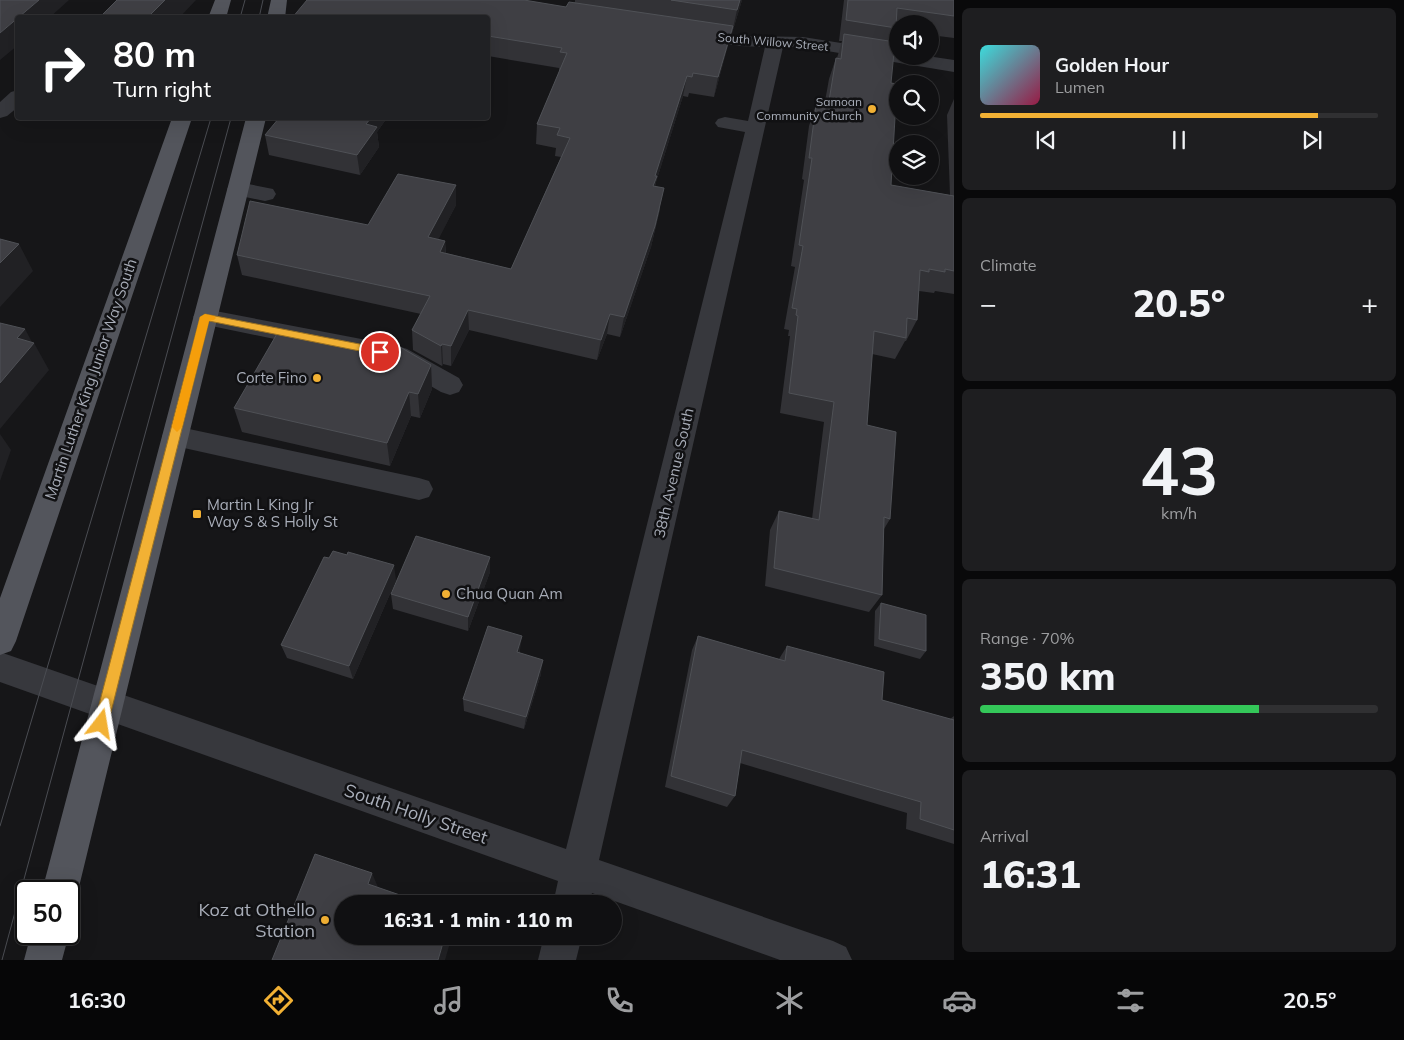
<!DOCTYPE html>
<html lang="en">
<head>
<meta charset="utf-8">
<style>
  body { margin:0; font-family:Mulish,sans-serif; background:#1e1e20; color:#f1f3f6; height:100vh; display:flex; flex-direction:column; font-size:19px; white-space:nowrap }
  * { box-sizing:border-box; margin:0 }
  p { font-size:16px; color:#9c9d9f }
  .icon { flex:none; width:28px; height:28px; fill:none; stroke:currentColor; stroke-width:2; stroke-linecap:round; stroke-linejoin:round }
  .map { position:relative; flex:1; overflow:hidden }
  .panel { display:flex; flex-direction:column; gap:8px; padding:8px; background:#09090a; width:450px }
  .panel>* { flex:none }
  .banner { position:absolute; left:15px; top:15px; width:475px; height:105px; border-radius:5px; box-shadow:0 5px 20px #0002,0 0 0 1px #303032; background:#202124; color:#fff; overflow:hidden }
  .fabs { position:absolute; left:889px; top:15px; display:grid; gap:10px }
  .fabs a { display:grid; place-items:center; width:50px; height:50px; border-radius:50%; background:#101012; box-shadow:0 5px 20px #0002,0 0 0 1px #303032; font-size:25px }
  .speed { position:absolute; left:15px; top:880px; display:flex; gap:10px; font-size:25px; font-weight:700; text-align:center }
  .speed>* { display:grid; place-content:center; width:65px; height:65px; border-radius:50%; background:#101012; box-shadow:0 5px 20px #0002,0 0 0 1px #303032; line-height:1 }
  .speed .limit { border:2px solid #111; border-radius:8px; background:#fff; color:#111 }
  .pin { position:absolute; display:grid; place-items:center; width:42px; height:42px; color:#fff; margin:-21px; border:2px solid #fff; border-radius:50%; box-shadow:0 1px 5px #0007 }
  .me { position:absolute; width:55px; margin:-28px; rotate:14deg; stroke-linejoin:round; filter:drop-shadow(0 0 4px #0008) }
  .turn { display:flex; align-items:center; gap:18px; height:105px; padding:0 15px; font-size:22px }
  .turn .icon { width:65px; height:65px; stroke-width:2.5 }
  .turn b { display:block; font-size:35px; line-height:42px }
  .big { font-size:38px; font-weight:800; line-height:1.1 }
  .panel .widget { flex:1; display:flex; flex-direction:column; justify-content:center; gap:8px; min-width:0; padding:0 18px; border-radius:8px; background:#1e1e20 }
  .panel .dial { align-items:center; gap:0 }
  .dial b { font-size:65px; line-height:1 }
  .song { display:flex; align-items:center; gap:15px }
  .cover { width:60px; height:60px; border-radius:8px; background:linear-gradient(135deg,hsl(180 70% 55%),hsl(340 70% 35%)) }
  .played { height:5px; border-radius:2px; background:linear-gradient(90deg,#f2b134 85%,#303032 85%) }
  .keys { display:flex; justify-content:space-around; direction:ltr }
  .heat { display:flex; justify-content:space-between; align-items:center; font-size:28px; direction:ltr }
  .charge { height:8px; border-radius:4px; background:linear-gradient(90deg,#34c759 70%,#303032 0) }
  .trip { position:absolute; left:334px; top:895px; width:288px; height:50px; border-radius:25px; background:#101012; box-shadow:0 5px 20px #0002,0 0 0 1px #303032; font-weight:800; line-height:50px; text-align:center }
  .dock { display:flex; height:80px; justify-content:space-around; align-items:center; background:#060607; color:#9c9d9f }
  .dock .icon { width:35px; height:35px }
  .dock .current { color:#f2b134 }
  .dock b { font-size:22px; color:#f1f3f6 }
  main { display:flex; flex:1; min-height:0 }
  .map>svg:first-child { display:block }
</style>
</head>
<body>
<main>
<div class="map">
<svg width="954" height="960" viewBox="0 0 954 960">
  <rect width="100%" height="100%" fill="#161618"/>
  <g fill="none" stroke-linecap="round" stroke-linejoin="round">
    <path fill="#37383d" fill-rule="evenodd" d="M692 29 740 36 803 37 898 52V56H927L954 60V72L803 47H783L599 860 833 941 846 947 852 960H780L592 893 589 904H553L558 881 0 682V652L566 849 745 132 718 127 715 123 718 119 725 117 748 121 765 47 740 46 686 38 683 34 686 30Z
      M18 90V107L7 116 0 118V102L11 92Z
      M238 182 273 189 276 194 273 199 265 201 231 194 227 189 231 184Z
      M205 309 398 346 407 349 459 378 463 385 459 392 450 395 441 392 391 363 197 323 193 317 197 311Z
      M175 426 419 478 429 481 433 489 429 497 419 500 175 446 166 443 162 436 166 429Z
      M544 936H582L576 960H538Z"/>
    <path fill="#53555c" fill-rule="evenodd" d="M215 0H231L226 18H208Z
      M271 0H287L285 18H267Z
      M172 118H192L16 641 11 651 0 655V598Z
      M246 118H266L78 891 73 904 69 906V891H42Z
      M31 934H69L62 960H24Z"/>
    <path stroke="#4a4c52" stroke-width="1" d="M240 18 245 0
      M259 18 263 0
      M0 826 211 118
      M2 960 231 118"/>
  </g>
  <path fill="#323236" d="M575 0H742L732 33H731L714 97 689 93 688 97 683 96 656 182 655 187 660 209 651 247 620 337 607 334 597 360 469 330 451 366 443 364 442 366 413 350 412 330 421 314 242 275 237 255 456 205 438 239 445 241 446 253 511 269 561 157 555 156 556 148 536 144 537 124 559 72V68L488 56V18L566 7 575 2Z
    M844 0H954V38L930 35V24H898V30H895L891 41V185L950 195 947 115 954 99V294L935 291 934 293 919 291 917 320 906 341H905L895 359 872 354 867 425 890 519 884 529 882 595 869 612 765 586 770 530 779 511 812 519 824 422 780 413 790 336H788L789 330 784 329 795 267 791 266 804 180 802 179 809 126 816 105 824 107 829 79 836 58H837L842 41H839Z
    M279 118H387L377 132 379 147 360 175 269 155 265 135Z
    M431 365 432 389 420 418 411 416 390 466 242 432 234 408Z
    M490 557V572L468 631 393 609 391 594Z
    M396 580 353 679 287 658 281 645Z
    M881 603 926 651 920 659 874 646 875 611Z
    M698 636 779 659 787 646 882 700 950 719 954 716V844L906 829 907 813 740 763 735 796 727 807 665 787 692 650Z
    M520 650V653L541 674 524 729 464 711 463 699Z"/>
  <path fill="#212124" d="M39 0H69L49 18H18Z
    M165 0H196L179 18H147Z
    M740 0H742L732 33 737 10Z
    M18 18V45L0 60V33Z
    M733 26 728 46 714 97 718 77Z
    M687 76 683 96 656 182 653 196 655 176Z
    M371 118H387L377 132 379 147 360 175 357 155 366 124Z
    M456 185V205L429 258 428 237Z
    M664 188 651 247 620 337 624 317Z
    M445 241 446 261 440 252Z
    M19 244 33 271 0 307V263Z
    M468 310 469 330 451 366V346Z
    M610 314 607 334 597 360 601 340Z
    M25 329 33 344 34 343 49 370 0 429V383L17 338Z
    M442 344 443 364 442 366 441 346Z
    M431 365 432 389 420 418 418 394Z
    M409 392 411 416 390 466 387 443Z
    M0 434 11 450 0 481Z
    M490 557V572L468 631V617Z
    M394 565 396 580 353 679 349 666Z
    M522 636 520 650 516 666 517 652Z
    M543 660 541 674 524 729 526 717Z
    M372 873 380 892 368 884Z
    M445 936H452L445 960H438Z"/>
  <path fill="#3f3f44" stroke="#4f5156" d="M0 0H39L0 33Z
    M117 0H165L147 18H99Z
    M307 0H524L566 7 569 2 733 26 718 77 693 73 692 77 687 76 655 176H657L653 186 664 188 655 226 624 317 610 314 601 340 468 310 451 346 442 344 441 346 412 330 430 296 237 255 250 201 368 225 398 174 456 185 428 237 445 241 440 252 511 269 570 138 557 135 560 128 537 124 567 53 560 52 562 48 488 36V18H292Z
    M671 0H740L737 10Z
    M848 0H954V16L897 8 896 28 846 20Z
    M844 34 895 42 891 83 897 84 891 185 954 196V271L945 269V272L929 269V272L920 270 917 320 907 318 906 338 874 331 867 425 896 432 890 519 884 517 882 595 774 568 779 511 819 520 834 402 789 393 798 316 796 315 797 309 792 308 803 246 799 245 812 158H809L816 105 828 107 836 58 841 59Z
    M279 118H371L366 124 377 127 357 155 265 135Z
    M0 239 19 244 0 263Z
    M0 323 25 329 17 338 34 343 0 383Z
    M278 332 395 356 400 347 431 365 418 394 409 392 387 443 234 408Z
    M416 536 490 557 468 617 391 594Z
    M333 551 347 555 348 552 394 565 349 666 281 645 324 557 329 558Z
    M881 603 926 615V651L879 639Z
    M488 626 522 636 517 652 543 660 526 717 463 699Z
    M698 636 785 661 787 646 884 672 882 700 954 720V830L920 819 921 802 742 750 735 796 671 776Z
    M315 854 372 873 368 884 426 904H342V936H445L438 960H272Z"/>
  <path fill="#f2b134" stroke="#9d7322" d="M205 314 380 348 385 352 380 355 209 321 108 724 106 729 101 730 96 729 94 724 200 317Z"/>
  <path fill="#f59e0b" d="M205 314 214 316 216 318 214 320 209 321 182 427 177 432 172 427 200 317Z"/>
  <g fill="#f2b134" stroke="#111113" stroke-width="2">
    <circle cx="872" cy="109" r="5"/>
    <circle cx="317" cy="378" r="5"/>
    <rect x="192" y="509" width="10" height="10" rx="2.5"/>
    <circle cx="446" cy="594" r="5"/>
    <circle cx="325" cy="920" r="5"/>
  </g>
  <g text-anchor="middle" stroke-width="5" stroke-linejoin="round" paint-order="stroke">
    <g font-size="12" fill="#a8adb8" stroke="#111113">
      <text transform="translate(773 42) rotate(5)" y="4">South Willow Street</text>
    </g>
    <g font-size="12" fill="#a8adb8" stroke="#111113" text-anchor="end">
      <text x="862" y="106">Samoan<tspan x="862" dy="14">Community Church</tspan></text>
    </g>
    <g font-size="15" fill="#a8adb8" stroke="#111113" text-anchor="start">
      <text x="307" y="383" text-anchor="end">Corte Fino</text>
      <text x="207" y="510">Martin L King Jr<tspan x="207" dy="17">Way S &amp; S Holly St</tspan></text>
      <text x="456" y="599">Chua Quan Am</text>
    </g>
    <g font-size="15" fill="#a8adb8" stroke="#111113">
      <text transform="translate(91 379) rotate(-71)" y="5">Martin Luther King Junior Way South</text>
      <text transform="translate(674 473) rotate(-77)" y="5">38th Avenue South</text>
    </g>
    <g font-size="18" fill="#a8adb8" stroke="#111113">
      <text transform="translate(416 814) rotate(19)" y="6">South Holly Street</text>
    </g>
    <g font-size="18" fill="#a8adb8" stroke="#111113" text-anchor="end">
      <text x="315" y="916">Koz at Othello<tspan x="315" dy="21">Station</tspan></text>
    </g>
  </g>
</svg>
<div class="fabs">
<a><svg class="icon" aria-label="sound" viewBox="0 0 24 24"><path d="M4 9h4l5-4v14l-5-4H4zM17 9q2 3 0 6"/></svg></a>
<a><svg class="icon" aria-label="search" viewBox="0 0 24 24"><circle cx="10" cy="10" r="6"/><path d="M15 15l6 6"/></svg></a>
<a><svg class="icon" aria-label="layers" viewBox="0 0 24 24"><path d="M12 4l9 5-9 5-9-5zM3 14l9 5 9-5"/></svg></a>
</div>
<div class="speed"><div class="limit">50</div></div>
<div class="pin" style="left:380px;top:352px;background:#d93025"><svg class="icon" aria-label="arrive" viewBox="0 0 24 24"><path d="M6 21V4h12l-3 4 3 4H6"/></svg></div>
<svg class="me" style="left:101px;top:724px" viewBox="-20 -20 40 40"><path d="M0-17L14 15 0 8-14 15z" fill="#f2b134" stroke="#fff" stroke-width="4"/></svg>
<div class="trip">16:31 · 1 min · 110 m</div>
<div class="banner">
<div class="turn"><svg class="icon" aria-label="right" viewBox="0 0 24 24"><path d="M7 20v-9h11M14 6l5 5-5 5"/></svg><div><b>80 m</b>Turn right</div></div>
</div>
</div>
<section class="panel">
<div class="widget">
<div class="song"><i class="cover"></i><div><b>Golden Hour</b><p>Lumen</p></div></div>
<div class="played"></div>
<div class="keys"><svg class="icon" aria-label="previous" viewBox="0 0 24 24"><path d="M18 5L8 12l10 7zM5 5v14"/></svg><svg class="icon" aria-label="pause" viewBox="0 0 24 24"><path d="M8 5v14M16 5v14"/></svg><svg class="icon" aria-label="next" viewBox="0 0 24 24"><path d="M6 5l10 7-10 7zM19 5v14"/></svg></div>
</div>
<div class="widget"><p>Climate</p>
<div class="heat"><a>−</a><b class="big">20.5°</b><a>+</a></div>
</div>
<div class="widget dial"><b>43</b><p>km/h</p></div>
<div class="widget"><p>Range · 70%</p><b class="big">350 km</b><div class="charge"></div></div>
<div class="widget"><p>Arrival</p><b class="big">16:31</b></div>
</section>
</main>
<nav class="dock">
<b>16:30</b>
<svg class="icon current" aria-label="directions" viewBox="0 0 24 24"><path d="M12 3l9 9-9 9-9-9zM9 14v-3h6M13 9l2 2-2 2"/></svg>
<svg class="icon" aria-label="music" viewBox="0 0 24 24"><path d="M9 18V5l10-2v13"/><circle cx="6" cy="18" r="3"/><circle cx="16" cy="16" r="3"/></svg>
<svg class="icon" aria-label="phone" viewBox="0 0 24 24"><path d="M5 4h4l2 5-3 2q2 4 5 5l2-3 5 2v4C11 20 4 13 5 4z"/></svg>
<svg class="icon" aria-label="climate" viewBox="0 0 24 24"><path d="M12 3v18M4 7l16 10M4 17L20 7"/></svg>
<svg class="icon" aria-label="car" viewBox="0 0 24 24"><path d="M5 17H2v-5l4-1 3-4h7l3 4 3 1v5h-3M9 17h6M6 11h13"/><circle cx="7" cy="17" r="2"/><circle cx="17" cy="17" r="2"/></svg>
<svg class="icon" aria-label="filters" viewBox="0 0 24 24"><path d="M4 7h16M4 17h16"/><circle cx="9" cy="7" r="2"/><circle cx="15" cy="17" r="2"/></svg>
<b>20.5°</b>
</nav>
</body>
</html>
